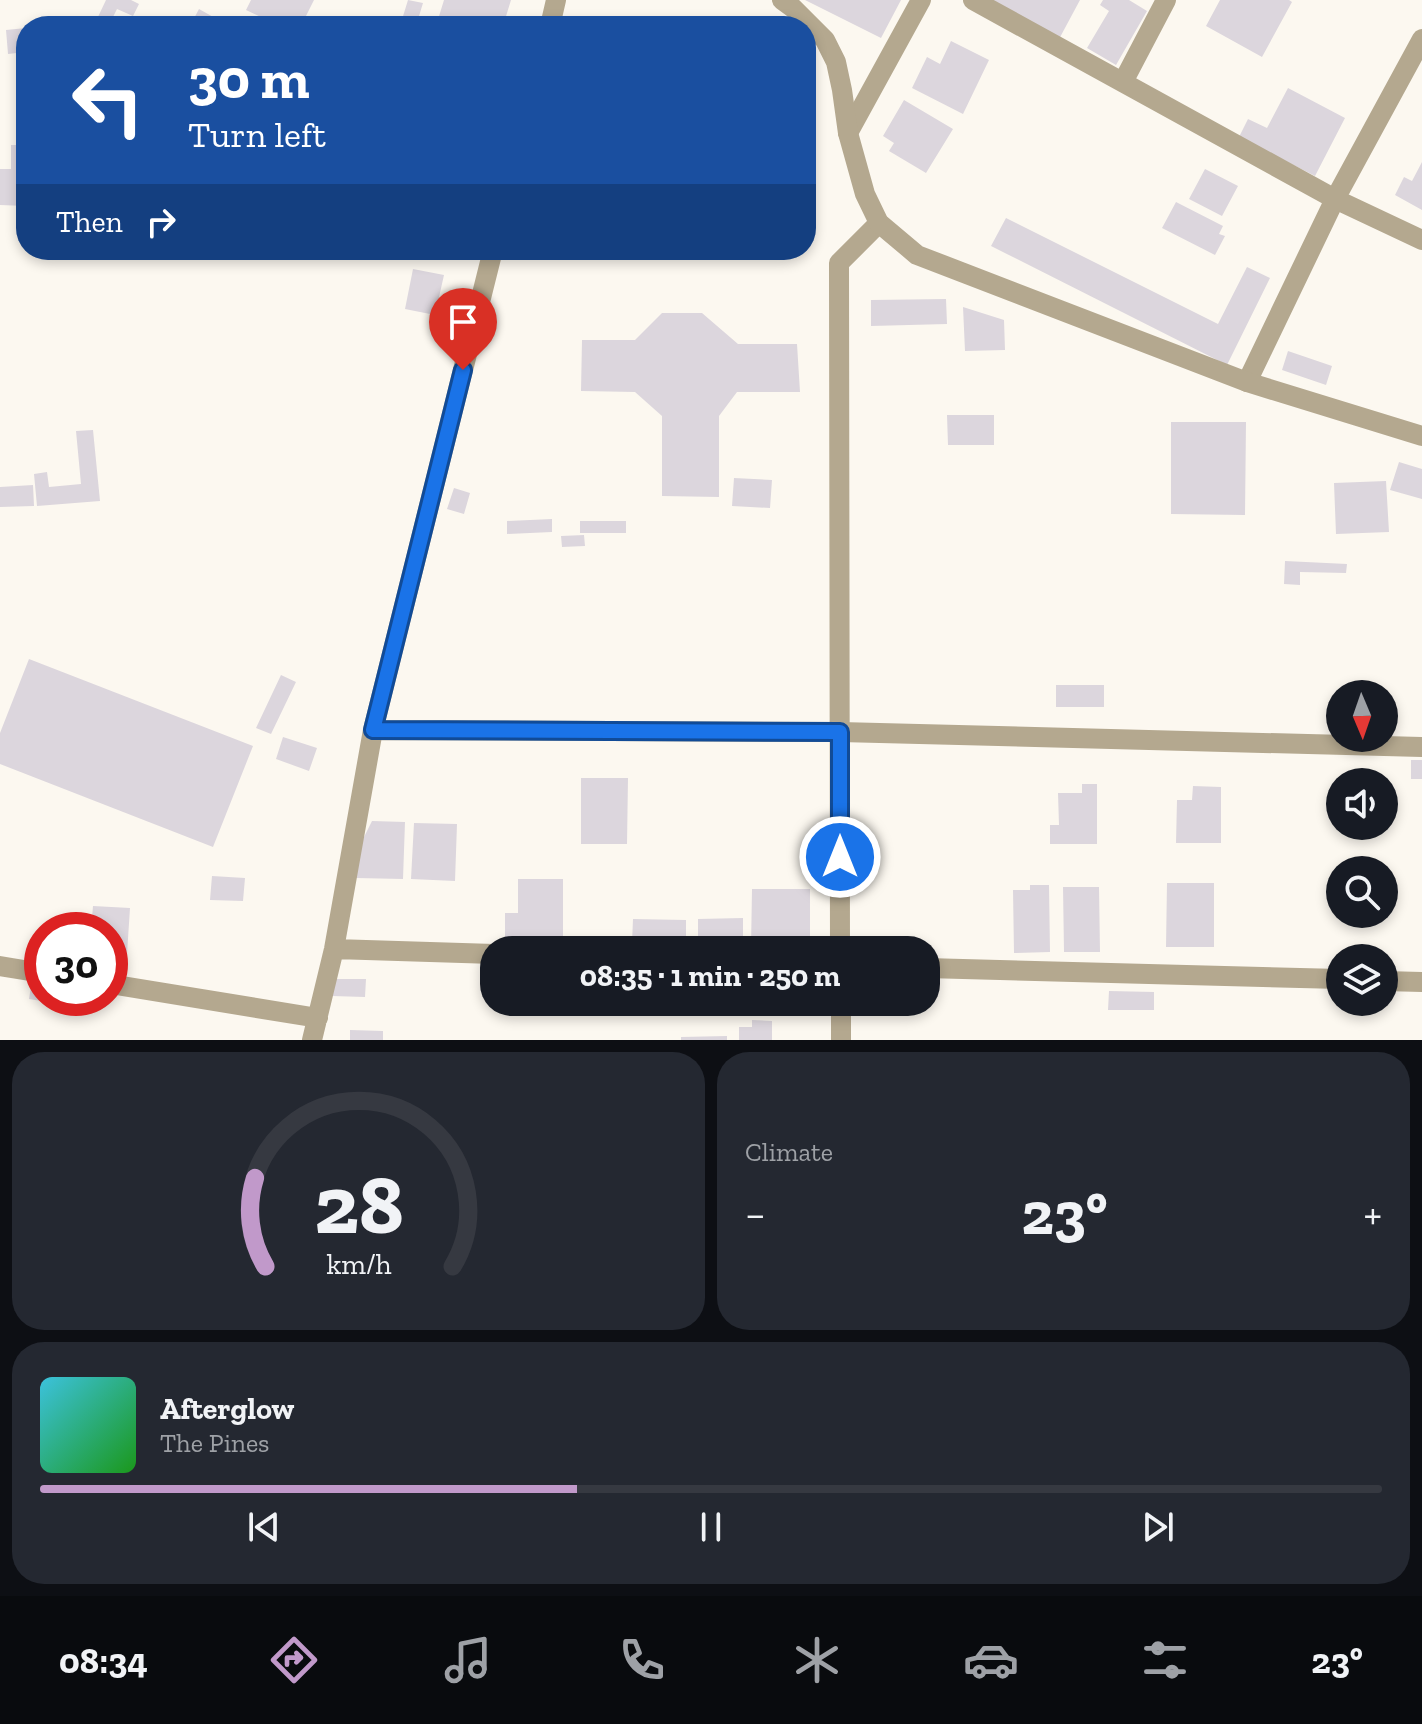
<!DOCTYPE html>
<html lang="en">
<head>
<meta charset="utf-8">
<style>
  body { margin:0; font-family:"Zilla Slab",serif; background:#242831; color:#f1f3f6; height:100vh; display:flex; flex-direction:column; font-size:30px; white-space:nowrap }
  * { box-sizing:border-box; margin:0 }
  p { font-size:26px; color:#9ea1a6 }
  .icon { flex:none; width:44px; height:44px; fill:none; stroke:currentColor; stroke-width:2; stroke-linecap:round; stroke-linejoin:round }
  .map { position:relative; height:1040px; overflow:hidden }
  .side { display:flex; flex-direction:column; gap:12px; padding:12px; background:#0d0f14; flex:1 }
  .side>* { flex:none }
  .banner { position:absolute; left:16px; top:16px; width:800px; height:244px; border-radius:32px; box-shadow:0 4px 12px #0003; background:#1a4fa0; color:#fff; overflow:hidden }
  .needle { width:52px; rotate:178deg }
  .fabs { position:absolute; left:1326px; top:680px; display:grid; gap:16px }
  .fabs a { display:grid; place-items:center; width:72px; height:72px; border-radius:50%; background:#171b24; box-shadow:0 4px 12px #0003; font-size:40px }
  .speed { position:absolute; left:24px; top:912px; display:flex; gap:16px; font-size:40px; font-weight:700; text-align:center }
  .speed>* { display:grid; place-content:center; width:104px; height:104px; border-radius:50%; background:#171b24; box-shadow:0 4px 12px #0003; line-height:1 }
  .speed .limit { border:12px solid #d22; background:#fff; color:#111 }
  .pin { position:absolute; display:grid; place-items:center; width:68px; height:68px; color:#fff; margin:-82px -34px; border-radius:50% 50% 50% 0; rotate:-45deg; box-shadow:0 0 8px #0007 }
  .pin .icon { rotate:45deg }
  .me { position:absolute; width:88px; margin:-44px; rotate:0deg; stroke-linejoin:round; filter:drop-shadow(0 0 6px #0008) }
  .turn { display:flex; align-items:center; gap:28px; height:168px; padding:0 40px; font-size:36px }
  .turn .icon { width:104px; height:104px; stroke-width:2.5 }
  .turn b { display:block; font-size:56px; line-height:68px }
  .then { display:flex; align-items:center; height:76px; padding:0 40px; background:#0003; gap:16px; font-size:30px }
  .big { font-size:60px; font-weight:700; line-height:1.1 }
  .side .widget { flex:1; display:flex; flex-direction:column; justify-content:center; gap:12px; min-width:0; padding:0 28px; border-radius:32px; background:#242831 }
  .side .dial { align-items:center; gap:0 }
  .dial svg { height:208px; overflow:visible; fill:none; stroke:#363941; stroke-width:7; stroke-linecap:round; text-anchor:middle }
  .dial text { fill:#f1f3f6; stroke:none }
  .song { display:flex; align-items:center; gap:24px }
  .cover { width:96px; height:96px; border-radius:12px; background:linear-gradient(135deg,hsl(190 70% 55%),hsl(120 70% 35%)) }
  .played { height:8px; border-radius:4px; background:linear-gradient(90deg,#c199ca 40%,#363941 40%) }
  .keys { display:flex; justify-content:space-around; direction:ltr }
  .heat { display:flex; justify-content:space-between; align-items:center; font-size:44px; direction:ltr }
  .side .tiles { flex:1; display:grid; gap:12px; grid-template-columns:1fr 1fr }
  .widget:last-child { grid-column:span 2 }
  .trip { position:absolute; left:480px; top:936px; width:460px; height:80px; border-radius:32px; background:#171b24; box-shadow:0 4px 12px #0003; font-weight:700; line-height:80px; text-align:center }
  .tabs { display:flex; height:128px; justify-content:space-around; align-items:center; background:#090b0e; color:#9ea1a6 }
  .tabs .icon { width:56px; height:56px }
  .tabs .current { color:#c199ca }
  .tabs b { font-size:36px; color:#f1f3f6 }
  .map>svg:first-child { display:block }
</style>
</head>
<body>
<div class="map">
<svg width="1422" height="1040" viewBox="0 0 1422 1040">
  <rect width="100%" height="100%" fill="#fcf8f0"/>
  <path fill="#dcd6dd" d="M106 0H131L139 4 133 16 117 9 109 25 97 19Z
    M251 0H314L301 26H280L246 10Z
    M408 0 423 3 416 26H400Z
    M444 0H511L503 26H436Z
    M805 0H901L881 38Z
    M994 0H1080L1058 41 992 5Z
    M1103 0H1129L1147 11 1116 65 1087 48 1109 11 1100 5Z
    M1220 0H1289L1292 2 1262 57 1206 26Z
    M199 9 215 18 211 26H190Z
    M26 28V52L8 54 6 30Z
    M951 41 989 60 963 114 912 88 927 57 940 64Z
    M1288 88 1345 118 1315 176 1239 137 1248 119 1267 128Z
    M904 100 953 129 926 173 889 151 894 143 883 136Z
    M11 145H26V206L0 205V169H11Z
    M1422 162V210L1395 195 1404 177 1412 181Z
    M1205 169 1238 186 1222 216 1189 199Z
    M806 183 816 188 808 204 806 203Z
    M1176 202 1223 226 1219 234 1225 236 1215 255 1162 228Z
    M1006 218 1218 324 1247 267 1270 278 1227 365 991 246Z
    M413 269 444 275 435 315 405 309Z
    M946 299 947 324 871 326V300Z
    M963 307 1004 320 1005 350 965 351Z
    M662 313H702L738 344H797L800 392H737L719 416V497L662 496V416L635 392 581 391 582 340H635Z
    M1288 351 1332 366 1326 385 1282 370Z
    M947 415H994V445H948Z
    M1171 422H1246L1245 515 1171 514Z
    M93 430 100 501 37 506 34 474 47 472 49 487 81 484 76 431Z
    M1399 462 1422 469V499L1390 490Z
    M734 478 772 480 770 508 732 506Z
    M1386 481 1389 532 1336 534 1334 483Z
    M33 485 34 506 0 507V487Z
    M454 488 470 493 464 514 447 509Z
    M552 519V532L507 534V521Z
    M580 521H626V533H580Z
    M584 535 585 546 562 547 561 536Z
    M1285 561 1347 564 1346 573 1300 572V585L1284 584Z
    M29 659 253 746 213 847 0 764V733Z
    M281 675 296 682 271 734 256 728Z
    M1056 685H1104V707H1056Z
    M283 737 317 748 309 771 276 759Z
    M1411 760H1422V779H1411Z
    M581 778H628L627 844H581Z
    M1082 784H1097V844H1050V825H1059L1058 793H1082Z
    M1193 786 1221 787V843H1176L1177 800H1192Z
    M372 821 405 822 403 879 356 878 357 851Z
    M414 823 457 824 455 881 411 879Z
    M212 876 245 878 243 901 210 900Z
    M518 879H563V943H505V913H518Z
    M1167 883H1214V947H1166Z
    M1030 885H1049L1050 952 1014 953 1013 890H1030Z
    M1063 887H1099L1100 952H1064Z
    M752 889H810V948H751Z
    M93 906 130 908 127 954 110 953V930H91Z
    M743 918V945L698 946V919Z
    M633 919 686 920V944L632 943Z
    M332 979H366L365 997 332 996Z
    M32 980 42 982V998H73L72 1006 29 999Z
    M1109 991 1154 992V1010H1108Z
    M752 1020 772 1021V1040H739V1027H752Z
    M350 1030 383 1031V1040H350Z
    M727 1036V1040H681V1037Z"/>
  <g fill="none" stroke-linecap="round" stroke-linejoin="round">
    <path stroke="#b4a88f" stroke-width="20" d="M973 0 1335 199 1422 240
      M550 26 556 0
      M1123 82 1166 0
      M848 133 921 0
      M1247 382 1335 199 1422 39
      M373 730 840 732 1422 747
      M334 949 494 954
      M840 950 839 263 879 223
      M0 966 42 973
      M926 968 1340 979
      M1384 981 1422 982
      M110 984 318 1018
      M841 1002V1040
      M312 1040 334 949 373 730 493 250"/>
    <path stroke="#b4a88f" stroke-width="20" d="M782 0 793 8 825 40 836 62 842 90 848 133 865 194 879 223 917 255 1247 382 1422 436"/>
  </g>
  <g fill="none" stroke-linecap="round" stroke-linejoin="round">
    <g stroke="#114b97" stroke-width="20">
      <path id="route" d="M463 370 373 730 840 732V857"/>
    </g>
    <use href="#route" stroke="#1a73e8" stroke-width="14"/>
  </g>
</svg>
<div class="fabs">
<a><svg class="needle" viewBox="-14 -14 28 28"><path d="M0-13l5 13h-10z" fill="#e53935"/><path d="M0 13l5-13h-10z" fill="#9ea1a6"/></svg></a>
<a><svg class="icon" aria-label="sound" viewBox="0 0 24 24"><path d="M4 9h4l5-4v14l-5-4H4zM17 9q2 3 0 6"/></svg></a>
<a><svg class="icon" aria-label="search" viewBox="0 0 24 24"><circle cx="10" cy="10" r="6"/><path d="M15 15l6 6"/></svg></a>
<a><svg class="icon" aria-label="layers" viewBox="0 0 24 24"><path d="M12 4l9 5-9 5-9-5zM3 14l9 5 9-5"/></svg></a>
</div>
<div class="speed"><div class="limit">30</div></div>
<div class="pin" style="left:463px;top:370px;background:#d93025"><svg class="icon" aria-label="arrive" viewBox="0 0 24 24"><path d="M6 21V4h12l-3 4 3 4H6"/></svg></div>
<svg class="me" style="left:840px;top:857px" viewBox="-20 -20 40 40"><circle r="17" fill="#1a73e8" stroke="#fff" stroke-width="3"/><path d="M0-11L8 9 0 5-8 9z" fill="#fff"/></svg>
<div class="trip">08:35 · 1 min · 250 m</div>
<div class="banner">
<div class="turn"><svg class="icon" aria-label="left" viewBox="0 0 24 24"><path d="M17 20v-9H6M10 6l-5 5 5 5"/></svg><div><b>30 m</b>Turn left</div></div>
<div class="then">Then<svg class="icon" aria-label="right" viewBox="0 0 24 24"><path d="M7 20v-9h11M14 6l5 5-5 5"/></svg></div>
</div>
</div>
<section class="side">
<div class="tiles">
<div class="widget dial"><svg viewBox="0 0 100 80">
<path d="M14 69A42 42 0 1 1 86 69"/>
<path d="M14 69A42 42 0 0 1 10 35" stroke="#c199ca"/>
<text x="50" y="56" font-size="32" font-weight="700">28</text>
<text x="50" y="72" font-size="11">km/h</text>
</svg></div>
<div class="widget"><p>Climate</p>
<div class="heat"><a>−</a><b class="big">23°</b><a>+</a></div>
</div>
<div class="widget">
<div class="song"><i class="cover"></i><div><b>Afterglow</b><p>The Pines</p></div></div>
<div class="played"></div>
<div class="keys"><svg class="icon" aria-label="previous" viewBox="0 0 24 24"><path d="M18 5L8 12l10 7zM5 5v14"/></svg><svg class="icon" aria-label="pause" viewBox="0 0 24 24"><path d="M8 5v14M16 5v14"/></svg><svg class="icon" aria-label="next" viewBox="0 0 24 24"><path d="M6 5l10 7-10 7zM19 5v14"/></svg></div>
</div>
</div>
</section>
<nav class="tabs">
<b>08:34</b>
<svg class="icon current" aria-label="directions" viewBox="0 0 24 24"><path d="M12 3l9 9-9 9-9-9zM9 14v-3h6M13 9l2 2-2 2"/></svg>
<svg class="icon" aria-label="music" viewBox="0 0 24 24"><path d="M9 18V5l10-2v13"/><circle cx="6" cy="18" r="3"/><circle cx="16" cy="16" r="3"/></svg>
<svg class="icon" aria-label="phone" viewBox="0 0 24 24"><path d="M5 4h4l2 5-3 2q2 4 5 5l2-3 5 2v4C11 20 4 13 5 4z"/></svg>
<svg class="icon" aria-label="climate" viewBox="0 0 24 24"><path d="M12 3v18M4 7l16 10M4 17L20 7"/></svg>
<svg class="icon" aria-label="car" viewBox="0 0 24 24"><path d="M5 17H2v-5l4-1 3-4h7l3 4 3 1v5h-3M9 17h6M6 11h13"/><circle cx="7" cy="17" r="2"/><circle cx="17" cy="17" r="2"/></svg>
<svg class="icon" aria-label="filters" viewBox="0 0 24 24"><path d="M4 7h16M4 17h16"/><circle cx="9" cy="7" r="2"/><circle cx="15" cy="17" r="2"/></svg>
<b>23°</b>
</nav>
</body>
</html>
